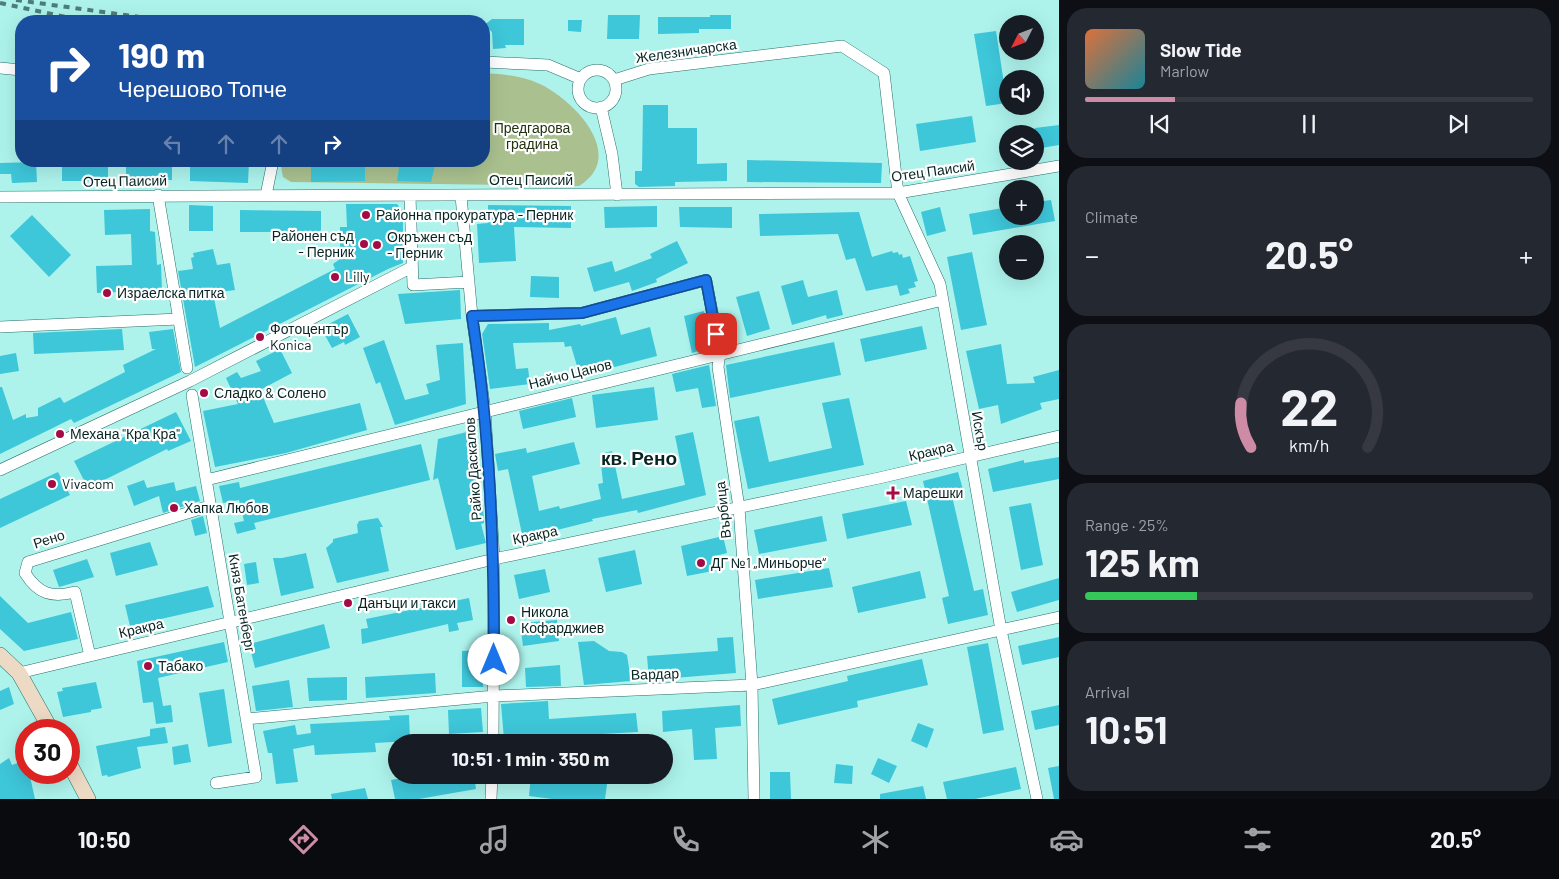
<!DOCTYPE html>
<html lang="en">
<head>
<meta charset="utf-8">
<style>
  body { margin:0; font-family:Barlow,sans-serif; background:#242831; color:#f1f3f6; height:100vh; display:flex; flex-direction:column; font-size:19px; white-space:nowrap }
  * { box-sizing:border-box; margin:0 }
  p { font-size:16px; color:#9ea1a6 }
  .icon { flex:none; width:28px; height:28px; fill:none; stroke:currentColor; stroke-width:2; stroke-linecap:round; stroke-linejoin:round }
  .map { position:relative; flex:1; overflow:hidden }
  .panel { display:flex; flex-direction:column; gap:8px; padding:8px; background:#0d0f14; width:500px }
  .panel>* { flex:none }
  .top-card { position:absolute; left:15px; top:15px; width:475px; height:152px; border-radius:20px; box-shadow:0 5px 20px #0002; background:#1a4fa0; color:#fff; overflow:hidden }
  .needle { width:32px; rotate:228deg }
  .controls { position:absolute; left:999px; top:15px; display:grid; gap:10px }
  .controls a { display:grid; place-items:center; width:45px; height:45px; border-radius:50%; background:#171b24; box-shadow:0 5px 20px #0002; font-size:25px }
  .speed { position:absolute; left:15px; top:719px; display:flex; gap:10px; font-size:25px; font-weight:700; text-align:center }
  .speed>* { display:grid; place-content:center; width:65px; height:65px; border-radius:50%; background:#171b24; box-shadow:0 5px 20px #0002; line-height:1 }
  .speed .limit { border:8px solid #d22; background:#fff; color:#111 }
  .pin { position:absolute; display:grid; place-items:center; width:42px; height:42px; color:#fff; margin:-21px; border-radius:10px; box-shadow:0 2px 8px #0006 }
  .me { position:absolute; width:55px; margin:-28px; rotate:0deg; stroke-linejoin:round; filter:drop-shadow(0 0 4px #0008) }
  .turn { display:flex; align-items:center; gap:18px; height:105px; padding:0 20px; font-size:22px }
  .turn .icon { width:65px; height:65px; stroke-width:2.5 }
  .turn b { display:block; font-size:35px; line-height:42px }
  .lanes { display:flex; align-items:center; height:48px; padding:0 20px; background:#0003; justify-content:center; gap:25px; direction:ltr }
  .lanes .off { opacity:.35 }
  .big { font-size:38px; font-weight:700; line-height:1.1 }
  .panel .tile { flex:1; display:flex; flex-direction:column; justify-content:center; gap:8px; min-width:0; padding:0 18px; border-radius:20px; background:#242831 }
  .panel .dial { align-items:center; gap:0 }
  .dial svg { height:130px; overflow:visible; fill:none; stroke:#363941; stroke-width:7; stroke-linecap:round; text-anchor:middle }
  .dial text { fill:#f1f3f6; stroke:none }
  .song { display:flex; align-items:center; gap:15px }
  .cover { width:60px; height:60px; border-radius:8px; background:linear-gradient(135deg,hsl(20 70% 55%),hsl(190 70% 35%)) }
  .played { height:5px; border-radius:2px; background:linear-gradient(90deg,#ce8ba6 20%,#363941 20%) }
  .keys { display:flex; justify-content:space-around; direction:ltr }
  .heat { display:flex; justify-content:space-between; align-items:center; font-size:28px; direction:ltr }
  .charge { height:8px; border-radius:4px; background:linear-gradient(90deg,#34c759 25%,#363941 0) }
  .trip { position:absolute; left:388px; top:734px; width:285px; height:50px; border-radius:25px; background:#171b24; box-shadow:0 5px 20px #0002; font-weight:700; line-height:50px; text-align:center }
  .dock { display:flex; height:80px; justify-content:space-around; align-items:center; background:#090b0e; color:#9ea1a6 }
  .dock .icon { width:35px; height:35px }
  .dock .active { color:#ce8ba6 }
  .dock b { font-size:22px; color:#f1f3f6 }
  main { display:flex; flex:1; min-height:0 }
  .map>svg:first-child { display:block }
</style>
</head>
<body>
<main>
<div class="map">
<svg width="1059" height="799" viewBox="0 0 1059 799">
  <rect width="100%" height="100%" fill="#adf3ec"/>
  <path fill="#aac18f" d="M484 73C504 74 522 76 540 84 574 100 628 156 579 186L291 182 283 177 280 161H484Z"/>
  <path fill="#3ec6d9" d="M608 15H640L639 39H607Z
    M710 15H731V29H699V33L658 34V17H710Z
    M492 19H524V45H505L506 48 493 49 492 32 484 25Z
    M568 20H582L581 32 568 31Z
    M996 31 1007 103 986 106 974 34Z
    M643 105H668V128H697V164L727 163V181L675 182V186L639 187 635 184V171H642Z
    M972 116 976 142 920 151 916 124Z
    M1059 125V145L1035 149V128Z
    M747 160 882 163 881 183 747 182Z
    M172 161V180L126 181V162Z
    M190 161 249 162 248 183 190 181Z
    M365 161V181L311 182V162Z
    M400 161H436L431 182 397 181Z
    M36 162 37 182 12 183 11 174H0V163Z
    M62 162H108V181H62Z
    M1051 200 1055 221 973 235 969 214 1008 207V216H1035V202Z
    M346 204H397L403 211V263L388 269 195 367 178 271 193 269 191 258 194 257 193 253 213 249 217 265 230 263 235 290 213 293 220 328 335 269 333 264 340 259V227H347Z
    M189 205 213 206V231H189Z
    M488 205 571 206V228L514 227 516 261 479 263 477 224 488 223Z
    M657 206V227L605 228 604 207Z
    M679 207H732V228L680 227Z
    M940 207 946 231 927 236 921 212Z
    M150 209V231L155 232 157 265 161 264 162 290 97 293 96 266 132 265 131 234 105 235 104 210Z
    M240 210 321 211V238H305V232H240Z
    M859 212 872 257 892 251 893 253 898 252 899 255 902 254 903 258 910 256 918 281 914 282 916 287 908 289 910 293 900 296 897 285 866 291 855 258 846 260 838 234 760 236 759 214Z
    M32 215 71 255 49 277 10 236Z
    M677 241 688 263 656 279 657 282 632 291 629 282 594 292 587 268 612 261 615 272 652 258 650 254Z
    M972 252 987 325 961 330 947 257Z
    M531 276 559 277V298L530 297Z
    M803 280 808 297 837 290 843 315 827 319 826 315 792 325 781 286Z
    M460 290 461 319 405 324 398 294Z
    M759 291 770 329 747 336 736 297Z
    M704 311 711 347 692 353 684 316Z
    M348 314 360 337 345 345 344 342 332 348 321 328Z
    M616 317 621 335 650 327 657 356 580 376 571 346 565 347 564 342 513 343 516 369 528 368 530 384 490 389 482 334 488 324 549 323V330L580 324 581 326Z
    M922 326 927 349 865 362 860 339Z
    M122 329 124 350 34 354 33 333Z
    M173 329 181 372 74 423 71 419 0 454V387H2L13 420 26 414V418L38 416V408L60 397 64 403 125 372 123 365 156 349H152L149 332Z
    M384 340 405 400 429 394 426 384 440 380 436 345 463 343 466 404 395 425 380 382 376 384 363 348Z
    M834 342 841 375 730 398 726 365Z
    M1001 344 1007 384 1035 383 1033 377 1059 370V399L1040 403 1042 409 1001 424 998 405 979 409 966 351Z
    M280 349 292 373 260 390 274 423 360 403 367 430 286 453 215 467 203 411 238 404 226 378 237 372 241 378 261 371 256 361Z
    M16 353 19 371 0 374V356Z
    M709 365 716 406 702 408 698 388 676 392 672 374Z
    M654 387 658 420 596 428 592 395Z
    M572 398 576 417 523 429 519 411Z
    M849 398 864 465 748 489 734 421 759 416 769 462 832 448 822 403Z
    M176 412 191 441 168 451 167 449 88 488 74 461Z
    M471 431 479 472 476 473 483 505 484 523 481 524 486 543 456 550 438 478 433 480 438 439Z
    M693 432 706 495 638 513 637 510 592 519 593 521 557 530 556 527 522 534 508 469 498 471 495 454 526 448 527 453 574 442 580 464 532 476 539 511 559 506 560 509 601 499 598 484 603 483 600 454 612 451 622 499 685 485 675 436Z
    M421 444 430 480 254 523 256 529 237 534 234 523 244 521 239 500 223 503 219 486 239 482 240 488Z
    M1059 457V479L993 492 988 469 1024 460V463Z
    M58 472 70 495 0 528V499Z
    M958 472 964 493 952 496 974 591 983 589 988 615 948 624 942 598 949 596 923 481Z
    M144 480 147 488 174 482 176 491 196 486 200 501 163 513 159 496 134 506 127 486Z
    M906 501 912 525 847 539 842 514Z
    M1031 503 1043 565 1021 570 1009 507Z
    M203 516 207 533 195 536 191 520Z
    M822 516 827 541 759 554 754 530Z
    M378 518 383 527H380L389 571 337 583 326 548 333 542V539L358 533 357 525 359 521Z
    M723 536 727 553 715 556 718 570 687 576 681 546Z
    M150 542 158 565 116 576 110 553Z
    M635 550 642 584 606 592 598 558Z
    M306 553 314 588 281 596 273 558H282Z
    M87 559 94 577 59 587 53 570Z
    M256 562 259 583 247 585 244 564Z
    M829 568 833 587 758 599 755 580Z
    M545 569 550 592 519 599 514 575Z
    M920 571 926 598 858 613 852 587Z
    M1059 578V600L1017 612 1011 592Z
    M208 586 214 607 130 626 125 605Z
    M0 596 28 623 71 612 78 639 24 651 0 629Z
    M469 598 473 620 457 623 459 630 449 632 448 624 362 644 361 629 368 628 366 619Z
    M557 620 559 641 523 646 520 623Z
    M324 624 330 648 255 668 249 644Z
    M733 637 736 673 649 680 647 656 718 651 717 638Z
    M1059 637V657L1022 665 1018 646Z
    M594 641 609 651 622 652 627 655 631 681 584 685 578 642Z
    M224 642 228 662 158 678 163 706 171 705 173 722 156 724 153 702 143 703 137 661Z
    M988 643 1004 730 983 734 967 647Z
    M483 650V687H462V651Z
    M922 659 928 685 857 701 858 707 778 725 772 699 848 681 847 676Z
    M560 665 561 686 526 687 525 668Z
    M435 673 436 693 366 698 365 677Z
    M347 677V700L309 701 307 678Z
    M289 680 293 707 256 711 252 686Z
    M96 682 102 708 91 710V712L63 717 57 692 63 691 62 688Z
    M9 687 14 704 0 710V691Z
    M224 689 232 743 208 747 199 693Z
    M548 701 549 719 636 713 638 732 566 736V734L504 739 501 704Z
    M740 705 741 726 715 728 717 759 694 760 692 729 663 732 662 711Z
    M1059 705V725L1035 730 1031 711Z
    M481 708 483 732 449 734 448 710Z
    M409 715 410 741 375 743 376 752 315 755 314 745 293 749 298 782 276 784 272 753H268L263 731 295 725 297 735 311 733 310 724 390 720 389 716Z
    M918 723 934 729 927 748 911 741Z
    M165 727 168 743 137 747 141 768 108 777 107 775 102 776 96 746 150 736V729Z
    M188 744 191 762 174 765 172 747Z
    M9 758 12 765 26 760V772H29L35 799H0V764Z
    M878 758 897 766 889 783 871 774Z
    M836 764 853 766 852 784 834 783Z
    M1059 766V799H1054L1048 768Z
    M1016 767 1021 789 975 799H947L943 782Z
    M770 772H790L791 799H770Z
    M418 775H474L476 789 419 799H395L391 780Z
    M531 775 608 777 605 799H552L529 796Z
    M923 786 926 799H880V794Z
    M365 788 368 799H332L331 794Z"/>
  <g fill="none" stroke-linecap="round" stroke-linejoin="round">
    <g stroke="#286f6a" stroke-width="12">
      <path id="street" d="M484 62 548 65 581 79
        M0 68 21 70
        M578 89a19 19 0 1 1 38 0a19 19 0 1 1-38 0Z
        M614 80 649 69 842 46 884 73 898 193 940 284 1001 630 1037 799
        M601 107 612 154 617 195
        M158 195 187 368
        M266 195 273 161
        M410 196 413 285 469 282
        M461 196 472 316 485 411 494 559 493 742
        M0 197 898 193 1059 166
        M472 316 582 313 706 280 720 353 718 367 739 508 752 685 754 799
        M0 327 179 319
        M192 395 256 777 216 783
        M0 470 190 381 412 267
        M206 480 943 300
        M90 656 75 592C52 598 38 594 25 573L28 562 210 506
        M19 673 494 559 879 478 1059 436
        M246 719 494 696 752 685 1059 617
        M491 799 492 775"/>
    </g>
    <g stroke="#286f6a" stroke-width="16">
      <path id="secondary" d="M0 655 19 673 51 730
        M69 763 88 799"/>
    </g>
    <use href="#street" stroke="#fff" stroke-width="11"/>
    <use href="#secondary" stroke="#eddac4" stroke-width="15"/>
    <path stroke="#4e7d79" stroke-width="4" stroke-dasharray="6 6" stroke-linecap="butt" d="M16 0 169 21
      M0 3 85 21"/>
  </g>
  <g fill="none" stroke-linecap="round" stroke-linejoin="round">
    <g stroke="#114b97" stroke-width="12">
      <path id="route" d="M494 660C494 545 490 430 472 316L582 313 706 280 716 334"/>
    </g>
    <use href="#route" stroke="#1a73e8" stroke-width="9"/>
  </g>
  <g fill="#a40b45" stroke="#fff" stroke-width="2">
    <circle cx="366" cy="215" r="5"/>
    <circle cx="364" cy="244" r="5"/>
    <circle cx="377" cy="245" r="5"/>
    <circle cx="335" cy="277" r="5"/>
    <circle cx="107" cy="293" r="5"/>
    <circle cx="260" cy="337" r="5"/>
    <circle cx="204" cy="393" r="5"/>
    <circle cx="60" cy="434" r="5"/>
    <circle cx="52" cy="484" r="5"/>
    <path d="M890.5 485.5h5v5h5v5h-5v5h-5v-5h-5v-5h5z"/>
    <circle cx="174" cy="508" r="5"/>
    <circle cx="701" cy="563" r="5"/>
    <circle cx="348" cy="603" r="5"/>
    <circle cx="511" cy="620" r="5"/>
    <circle cx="148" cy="666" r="5"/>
  </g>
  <g text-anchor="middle" stroke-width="4.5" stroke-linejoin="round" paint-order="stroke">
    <g font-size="14" fill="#072523" stroke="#fff">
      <text transform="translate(686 51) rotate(-8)" y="5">Железничарска</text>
      <text transform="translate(933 171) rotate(-8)" y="5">Отец Паисий</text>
      <text x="531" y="185">Отец Паисий</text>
      <text transform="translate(125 181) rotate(-1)" y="5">Отец Паисий</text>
      <text transform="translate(570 374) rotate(-14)" y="5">Найчо Цанов</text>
      <text transform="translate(980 431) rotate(80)" y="5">Искър</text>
      <text transform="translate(931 451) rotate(-13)" y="5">Кракра</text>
      <text transform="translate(473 469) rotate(-94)" y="5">Райко Даскалов</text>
      <text transform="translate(723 510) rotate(-96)" y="5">Върбица</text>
      <text transform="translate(535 535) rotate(-12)" y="5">Кракра</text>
      <text transform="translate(49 539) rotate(-18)" y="5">Рено</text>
      <text transform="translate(242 603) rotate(80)" y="5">Княз Батенберг</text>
      <text transform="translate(141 628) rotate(-13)" y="5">Кракра</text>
      <text transform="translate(655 674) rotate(-2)" y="5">Вардар</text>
    </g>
    <g font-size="14" fill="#243210" stroke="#fff">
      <text x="532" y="133">Предгарова<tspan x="532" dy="16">градина</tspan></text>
    </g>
    <g font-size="14" fill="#072523" stroke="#fff" text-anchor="start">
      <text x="376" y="220">Районна прокуратура - Перник</text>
      <text x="354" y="241" text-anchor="end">Районен съд<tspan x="354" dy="16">- Перник</tspan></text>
      <text x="387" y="242">Окръжен съд<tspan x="387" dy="16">- Перник</tspan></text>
      <text x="345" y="282">Lilly</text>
      <text x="117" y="298">Израелска питка</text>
      <text x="270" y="334">Фотоцентър<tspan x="270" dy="16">Konica</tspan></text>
      <text x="214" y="398">Сладко &amp; Солено</text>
      <text x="70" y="439">Механа "Кра Кра"</text>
      <text x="62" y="489">Vivacom</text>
      <text x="903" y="498">Марешки</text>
      <text x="184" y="513">Хапка Любов</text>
      <text x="711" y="568">ДГ №1 „Миньорче“</text>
      <text x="358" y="608">Данъци и такси</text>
      <text x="521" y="617">Никола<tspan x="521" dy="16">Кофарджиев</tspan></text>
      <text x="158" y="671">Табако</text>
    </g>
    <g font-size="19" font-weight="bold" fill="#072523" stroke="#fff">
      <text x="639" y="465">кв. Рено</text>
    </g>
  </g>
</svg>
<div class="controls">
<a><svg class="needle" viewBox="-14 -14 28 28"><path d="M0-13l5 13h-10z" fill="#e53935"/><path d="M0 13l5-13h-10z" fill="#9ea1a6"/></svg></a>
<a><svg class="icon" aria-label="sound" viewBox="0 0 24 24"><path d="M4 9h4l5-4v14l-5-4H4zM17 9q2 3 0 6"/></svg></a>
<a><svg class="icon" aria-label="layers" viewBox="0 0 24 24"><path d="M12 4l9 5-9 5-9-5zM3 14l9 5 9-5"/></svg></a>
<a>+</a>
<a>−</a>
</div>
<div class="speed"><div class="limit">30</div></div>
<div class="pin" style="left:716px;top:334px;background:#d93025"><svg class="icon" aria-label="arrive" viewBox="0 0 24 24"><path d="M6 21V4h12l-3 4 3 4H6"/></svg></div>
<svg class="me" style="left:494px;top:660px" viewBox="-20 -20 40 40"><circle r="19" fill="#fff"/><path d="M0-13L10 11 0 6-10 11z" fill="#1a73e8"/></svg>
<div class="trip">10:51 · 1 min · 350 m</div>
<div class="top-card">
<div class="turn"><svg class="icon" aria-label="right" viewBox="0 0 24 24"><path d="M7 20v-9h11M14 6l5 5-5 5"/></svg><div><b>190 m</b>Черешово Топче</div></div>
<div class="lanes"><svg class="icon off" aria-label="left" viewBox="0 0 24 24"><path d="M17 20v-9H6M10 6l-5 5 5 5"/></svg><svg class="icon off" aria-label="ahead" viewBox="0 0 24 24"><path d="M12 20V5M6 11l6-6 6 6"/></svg><svg class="icon off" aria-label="ahead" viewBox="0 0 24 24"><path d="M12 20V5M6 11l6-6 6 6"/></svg><svg class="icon" aria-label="right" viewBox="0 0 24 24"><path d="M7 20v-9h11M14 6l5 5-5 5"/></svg></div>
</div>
</div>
<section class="panel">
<div class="tile">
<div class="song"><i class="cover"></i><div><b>Slow Tide</b><p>Marlow</p></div></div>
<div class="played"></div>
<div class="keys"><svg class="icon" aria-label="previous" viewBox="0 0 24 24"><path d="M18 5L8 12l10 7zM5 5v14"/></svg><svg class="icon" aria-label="pause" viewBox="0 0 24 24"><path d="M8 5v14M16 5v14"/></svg><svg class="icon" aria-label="next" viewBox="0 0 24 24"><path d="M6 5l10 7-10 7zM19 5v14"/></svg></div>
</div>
<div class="tile"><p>Climate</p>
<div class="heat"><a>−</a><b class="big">20.5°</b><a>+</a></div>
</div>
<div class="tile dial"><svg viewBox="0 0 100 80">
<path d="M14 69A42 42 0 1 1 86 69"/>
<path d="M14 69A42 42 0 0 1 8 42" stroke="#ce8ba6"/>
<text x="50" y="56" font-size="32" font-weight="700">22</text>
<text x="50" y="72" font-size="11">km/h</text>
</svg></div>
<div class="tile"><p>Range · 25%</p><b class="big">125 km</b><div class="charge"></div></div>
<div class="tile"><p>Arrival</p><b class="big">10:51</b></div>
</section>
</main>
<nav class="dock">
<b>10:50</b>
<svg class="icon active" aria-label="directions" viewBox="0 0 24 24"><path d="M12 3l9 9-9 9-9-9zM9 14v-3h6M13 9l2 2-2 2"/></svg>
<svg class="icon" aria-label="music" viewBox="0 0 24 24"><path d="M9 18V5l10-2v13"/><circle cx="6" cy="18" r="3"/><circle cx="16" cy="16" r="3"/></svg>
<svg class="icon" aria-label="phone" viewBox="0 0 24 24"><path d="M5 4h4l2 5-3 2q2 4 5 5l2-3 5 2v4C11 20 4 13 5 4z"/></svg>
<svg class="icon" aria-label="climate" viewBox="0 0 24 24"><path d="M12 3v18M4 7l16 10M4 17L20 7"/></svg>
<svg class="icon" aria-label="car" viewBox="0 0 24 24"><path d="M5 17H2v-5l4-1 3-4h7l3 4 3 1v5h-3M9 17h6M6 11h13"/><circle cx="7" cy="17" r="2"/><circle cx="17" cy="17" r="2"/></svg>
<svg class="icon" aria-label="filters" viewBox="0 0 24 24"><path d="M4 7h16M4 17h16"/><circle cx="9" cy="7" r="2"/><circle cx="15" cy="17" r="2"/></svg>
<b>20.5°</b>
</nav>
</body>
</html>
